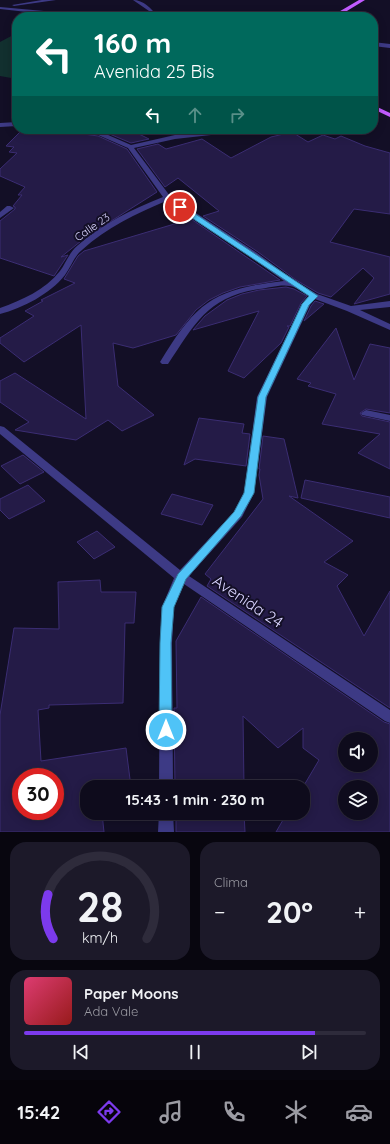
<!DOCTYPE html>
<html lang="es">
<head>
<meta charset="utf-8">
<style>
  body { margin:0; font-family:Quicksand,sans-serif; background:#1c1929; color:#f1f3f6; height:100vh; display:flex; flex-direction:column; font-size:15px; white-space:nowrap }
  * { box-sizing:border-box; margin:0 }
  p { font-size:13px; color:#9b9ba3 }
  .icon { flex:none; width:22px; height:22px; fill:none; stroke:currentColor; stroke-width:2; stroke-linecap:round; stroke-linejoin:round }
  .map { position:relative; height:832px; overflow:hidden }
  .panel { display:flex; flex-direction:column; gap:10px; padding:10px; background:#08060f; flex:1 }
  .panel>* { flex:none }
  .banner { position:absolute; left:12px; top:12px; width:366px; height:122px; border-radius:16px; box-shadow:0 2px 10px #0003,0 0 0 1px #2e2b3b; background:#00695c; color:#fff; overflow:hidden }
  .fabs { position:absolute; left:338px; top:732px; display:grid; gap:8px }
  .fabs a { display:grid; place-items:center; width:40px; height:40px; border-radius:50%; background:#0e0b1c; box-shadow:0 2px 10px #0003,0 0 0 1px #2e2b3b; font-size:20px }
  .speed { position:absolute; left:12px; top:768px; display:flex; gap:8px; font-size:20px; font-weight:700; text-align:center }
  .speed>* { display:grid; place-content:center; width:52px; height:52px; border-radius:50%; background:#0e0b1c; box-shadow:0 2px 10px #0003,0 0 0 1px #2e2b3b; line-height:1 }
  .speed .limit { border:6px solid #d22; background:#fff; color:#111 }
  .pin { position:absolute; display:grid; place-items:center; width:34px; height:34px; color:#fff; margin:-17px; border:2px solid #fff; border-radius:50%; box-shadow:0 1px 4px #0007 }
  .me { position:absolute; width:44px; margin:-22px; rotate:0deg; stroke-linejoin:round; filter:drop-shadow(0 0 3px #0008) }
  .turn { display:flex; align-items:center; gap:14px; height:84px; padding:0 16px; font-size:18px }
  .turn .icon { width:52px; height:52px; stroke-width:2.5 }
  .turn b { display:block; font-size:28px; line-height:34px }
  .lanes { display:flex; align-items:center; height:38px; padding:0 16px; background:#0003; justify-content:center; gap:20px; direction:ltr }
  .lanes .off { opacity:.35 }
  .big { font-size:30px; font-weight:700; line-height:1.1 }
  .panel .tile { flex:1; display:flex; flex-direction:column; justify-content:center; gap:6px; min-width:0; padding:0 14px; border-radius:16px; background:#1c1929 }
  .panel .dial { align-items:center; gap:0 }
  .dial svg { height:104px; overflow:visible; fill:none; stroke:#2e2b3b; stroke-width:7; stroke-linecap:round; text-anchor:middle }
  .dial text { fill:#f1f3f6; stroke:none }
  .song { display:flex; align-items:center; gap:12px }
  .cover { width:48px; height:48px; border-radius:6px; background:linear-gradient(135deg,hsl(340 70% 55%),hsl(0 70% 35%)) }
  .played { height:4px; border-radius:2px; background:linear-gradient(90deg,#7c3aed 85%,#2e2b3b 85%) }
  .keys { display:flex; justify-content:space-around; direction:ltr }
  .heat { display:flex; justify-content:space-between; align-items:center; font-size:22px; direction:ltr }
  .panel .tiles { flex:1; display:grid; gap:10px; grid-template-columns:1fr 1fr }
  .tile:last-child { grid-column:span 2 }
  .trip { position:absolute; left:80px; top:780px; width:230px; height:40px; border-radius:16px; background:#0e0b1c; box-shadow:0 2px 10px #0003,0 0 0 1px #2e2b3b; font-weight:700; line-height:40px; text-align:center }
  .tab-bar { display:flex; height:64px; justify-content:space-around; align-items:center; background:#06040b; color:#9b9ba3 }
  .tab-bar .icon { width:28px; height:28px }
  .tab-bar .current { color:#7c3aed }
  .tab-bar b { font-size:18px; color:#f1f3f6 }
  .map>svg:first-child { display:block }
</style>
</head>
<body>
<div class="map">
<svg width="390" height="832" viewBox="0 0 390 832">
  <rect width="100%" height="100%" fill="#130f26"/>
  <path fill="#12302f" d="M17 33V79L0 76V42Z"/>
  <path fill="#241b47" stroke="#3b2d73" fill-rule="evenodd" d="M23 129H65L69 132 98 136 127 149 157 192 86 237 61 257 68 255 54 276 0 258V221L15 209V207L13 206 22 195H18L25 187 0 176V169L17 153 9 152 14 147 6 146Z
    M91 129H129L149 139 131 143 100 130Z
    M292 132 308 142 323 135 335 139 341 136 365 146 390 153V214L354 209 330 242 390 257V294L354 304 374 278 363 268 331 297 318 293 296 280 258 252 203 216 219 211 178 178 165 187 137 149 158 144 166 149 202 139 231 158 271 137Z
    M191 219 280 280 240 287 223 293 209 300 196 310 176 335 133 348 113 343 118 386 154 415 122 431 108 420 76 440 15 430 29 422 0 402V381L15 373 86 419 81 325 24 362 0 343V338L34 316 25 311 43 301 41 300 75 283 64 279 78 256 84 251Z
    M286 287 294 289 307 296 301 303 290 326H287L289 327 281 343 244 378 228 371 259 311 193 330 205 316 227 300 242 294 259 290Z
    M315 301 324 304 304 321 311 306Z
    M336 328 354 380 370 344 390 348V413L366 409 360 413 362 416 390 422V469L358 453 380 434 322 424 336 394 308 386 311 383 297 379Z
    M199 418 244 424 242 433 250 434 246 466 195 459 184 465Z
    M263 436 284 439 298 498 289 496 353 541 324 562 348 575 337 586 364 636 390 591V708L207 586 211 579 205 574 263 499 259 475 260 469H259Z
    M23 455 44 472 20 484 1 466Z
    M305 480 390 497V518L301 498Z
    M28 485 45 501 9 519 0 510V499Z
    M172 494 213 505 202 525 161 514Z
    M97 531 115 547 94 559 77 542Z
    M100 580 101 592H136L134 623H125L123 703 49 705V708L38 710 41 761 126 748 131 787H87V813H102L104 832H0V715L14 628 59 629 58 582ZM21 777H55V811H21Z
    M201 597 384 722 390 724V832H276L287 813H303V787L319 760 303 748V728L278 748 243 716 244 787H175L174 708H177L176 641ZM345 739H371V765H345ZM345 787H371V813H345Z
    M176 813H244L245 832H176Z"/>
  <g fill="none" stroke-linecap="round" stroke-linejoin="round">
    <path fill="#3d3a85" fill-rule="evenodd" d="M42 0H56L14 6 12 5Z
      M133 0C143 0 152 8 157 17H151L149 11Z
      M0 7 88 15 91 17H73L0 9Z
      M373 42 390 44V48L373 46Z
      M17 122V126L0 127V123Z
      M66 129 99 131 131 145 175 135 220 129 211 135 175 139 134 148 170 196 257 253 295 281 317 294 351 306 390 301V307L360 310 390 324V330L347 311 315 299 310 305 267 397 254 493 242 517 189 576 390 710V723L385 721 184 584 174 607 172 643 173 787H159L160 643 162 607 174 578 0 434V426L4 427 180 570 234 512 244 493 257 397 302 304 309 296C304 293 296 287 290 286 281 284 268 288 259 289 207 297 195 324 168 364H162L160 362C197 301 214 289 284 281L251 257 166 201C137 213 106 228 82 250 74 256 71 267 65 275 50 294 23 308 0 314V308C22 300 45 290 60 271 66 263 69 253 77 246 102 224 132 209 163 197L128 148 98 135 69 131Z
      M7 206H10L14 208 0 218V212Z
      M366 410 390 415V421L362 415 361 413Z
      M159 813H173L174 832H158Z"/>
    <path fill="#c25bff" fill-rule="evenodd" d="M359 0H365L337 17H330Z
      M373 105 390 113V117L373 109Z"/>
  </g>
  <path fill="#4fc3f7" stroke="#337fa1" d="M177 205H182L318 296 309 305 266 397 254 493 241 516 186 579 174 607 171 643 172 730 170 734 166 735 161 734 159 730 160 643 162 607 178 574 234 512 244 493 258 397 288 334 302 304 309 296 177 208Z"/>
  <g text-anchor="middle" stroke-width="4" stroke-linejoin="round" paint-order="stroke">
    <g font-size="11" fill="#d9d4ff" stroke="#130f26">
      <text transform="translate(92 227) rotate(-35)" y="4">Calle 23</text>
    </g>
    <g font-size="16" fill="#d9d4ff" stroke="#130f26">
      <text transform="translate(248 601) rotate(34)" y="6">Avenida 24</text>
    </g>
  </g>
</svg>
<div class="fabs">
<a><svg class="icon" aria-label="sound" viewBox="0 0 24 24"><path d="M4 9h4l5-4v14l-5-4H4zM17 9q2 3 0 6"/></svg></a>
<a><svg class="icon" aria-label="layers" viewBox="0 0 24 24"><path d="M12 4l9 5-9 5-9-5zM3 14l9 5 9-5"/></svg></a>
</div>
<div class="speed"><div class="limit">30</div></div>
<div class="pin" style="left:180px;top:207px;background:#d93025"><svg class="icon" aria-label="arrive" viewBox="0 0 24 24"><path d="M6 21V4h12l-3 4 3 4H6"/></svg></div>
<svg class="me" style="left:166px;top:730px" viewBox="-20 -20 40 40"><circle r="17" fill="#4fc3f7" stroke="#fff" stroke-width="3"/><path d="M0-11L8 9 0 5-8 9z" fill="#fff"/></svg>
<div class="trip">15:43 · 1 min · 230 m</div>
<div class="banner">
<div class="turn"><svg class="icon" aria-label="left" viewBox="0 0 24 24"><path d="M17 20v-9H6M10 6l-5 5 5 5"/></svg><div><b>160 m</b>Avenida 25 Bis</div></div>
<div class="lanes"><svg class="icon" aria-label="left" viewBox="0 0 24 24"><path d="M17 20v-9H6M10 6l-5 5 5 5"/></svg><svg class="icon off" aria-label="ahead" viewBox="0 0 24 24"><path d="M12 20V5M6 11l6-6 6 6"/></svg><svg class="icon off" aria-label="right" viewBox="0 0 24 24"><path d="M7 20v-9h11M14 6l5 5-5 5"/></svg></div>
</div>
</div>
<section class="panel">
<div class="tiles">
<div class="tile dial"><svg viewBox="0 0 100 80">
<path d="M14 69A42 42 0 1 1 86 69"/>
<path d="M14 69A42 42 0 0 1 10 35" stroke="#7c3aed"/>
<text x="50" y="56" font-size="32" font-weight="700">28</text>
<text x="50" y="72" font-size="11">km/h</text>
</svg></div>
<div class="tile"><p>Clima</p>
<div class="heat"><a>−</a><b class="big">20°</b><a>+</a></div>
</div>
<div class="tile">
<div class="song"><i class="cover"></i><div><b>Paper Moons</b><p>Ada Vale</p></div></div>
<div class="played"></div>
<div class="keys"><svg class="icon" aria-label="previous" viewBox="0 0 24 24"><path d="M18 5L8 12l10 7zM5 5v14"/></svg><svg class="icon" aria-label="pause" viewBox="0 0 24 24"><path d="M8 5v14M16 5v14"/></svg><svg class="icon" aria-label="next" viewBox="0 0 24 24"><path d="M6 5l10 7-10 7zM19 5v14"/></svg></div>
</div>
</div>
</section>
<nav class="tab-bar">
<b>15:42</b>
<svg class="icon current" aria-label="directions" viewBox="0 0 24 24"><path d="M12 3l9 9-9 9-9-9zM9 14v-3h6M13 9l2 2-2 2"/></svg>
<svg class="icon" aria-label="music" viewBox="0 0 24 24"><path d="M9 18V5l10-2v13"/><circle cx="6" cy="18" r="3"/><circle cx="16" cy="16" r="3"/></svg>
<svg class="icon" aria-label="phone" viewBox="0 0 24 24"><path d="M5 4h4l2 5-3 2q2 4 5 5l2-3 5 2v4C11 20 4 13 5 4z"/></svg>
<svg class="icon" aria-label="climate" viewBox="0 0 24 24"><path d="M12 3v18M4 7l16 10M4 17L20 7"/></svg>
<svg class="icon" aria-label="car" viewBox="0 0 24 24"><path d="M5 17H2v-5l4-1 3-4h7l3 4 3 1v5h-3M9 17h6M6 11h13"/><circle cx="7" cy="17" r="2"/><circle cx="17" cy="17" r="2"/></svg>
</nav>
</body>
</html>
